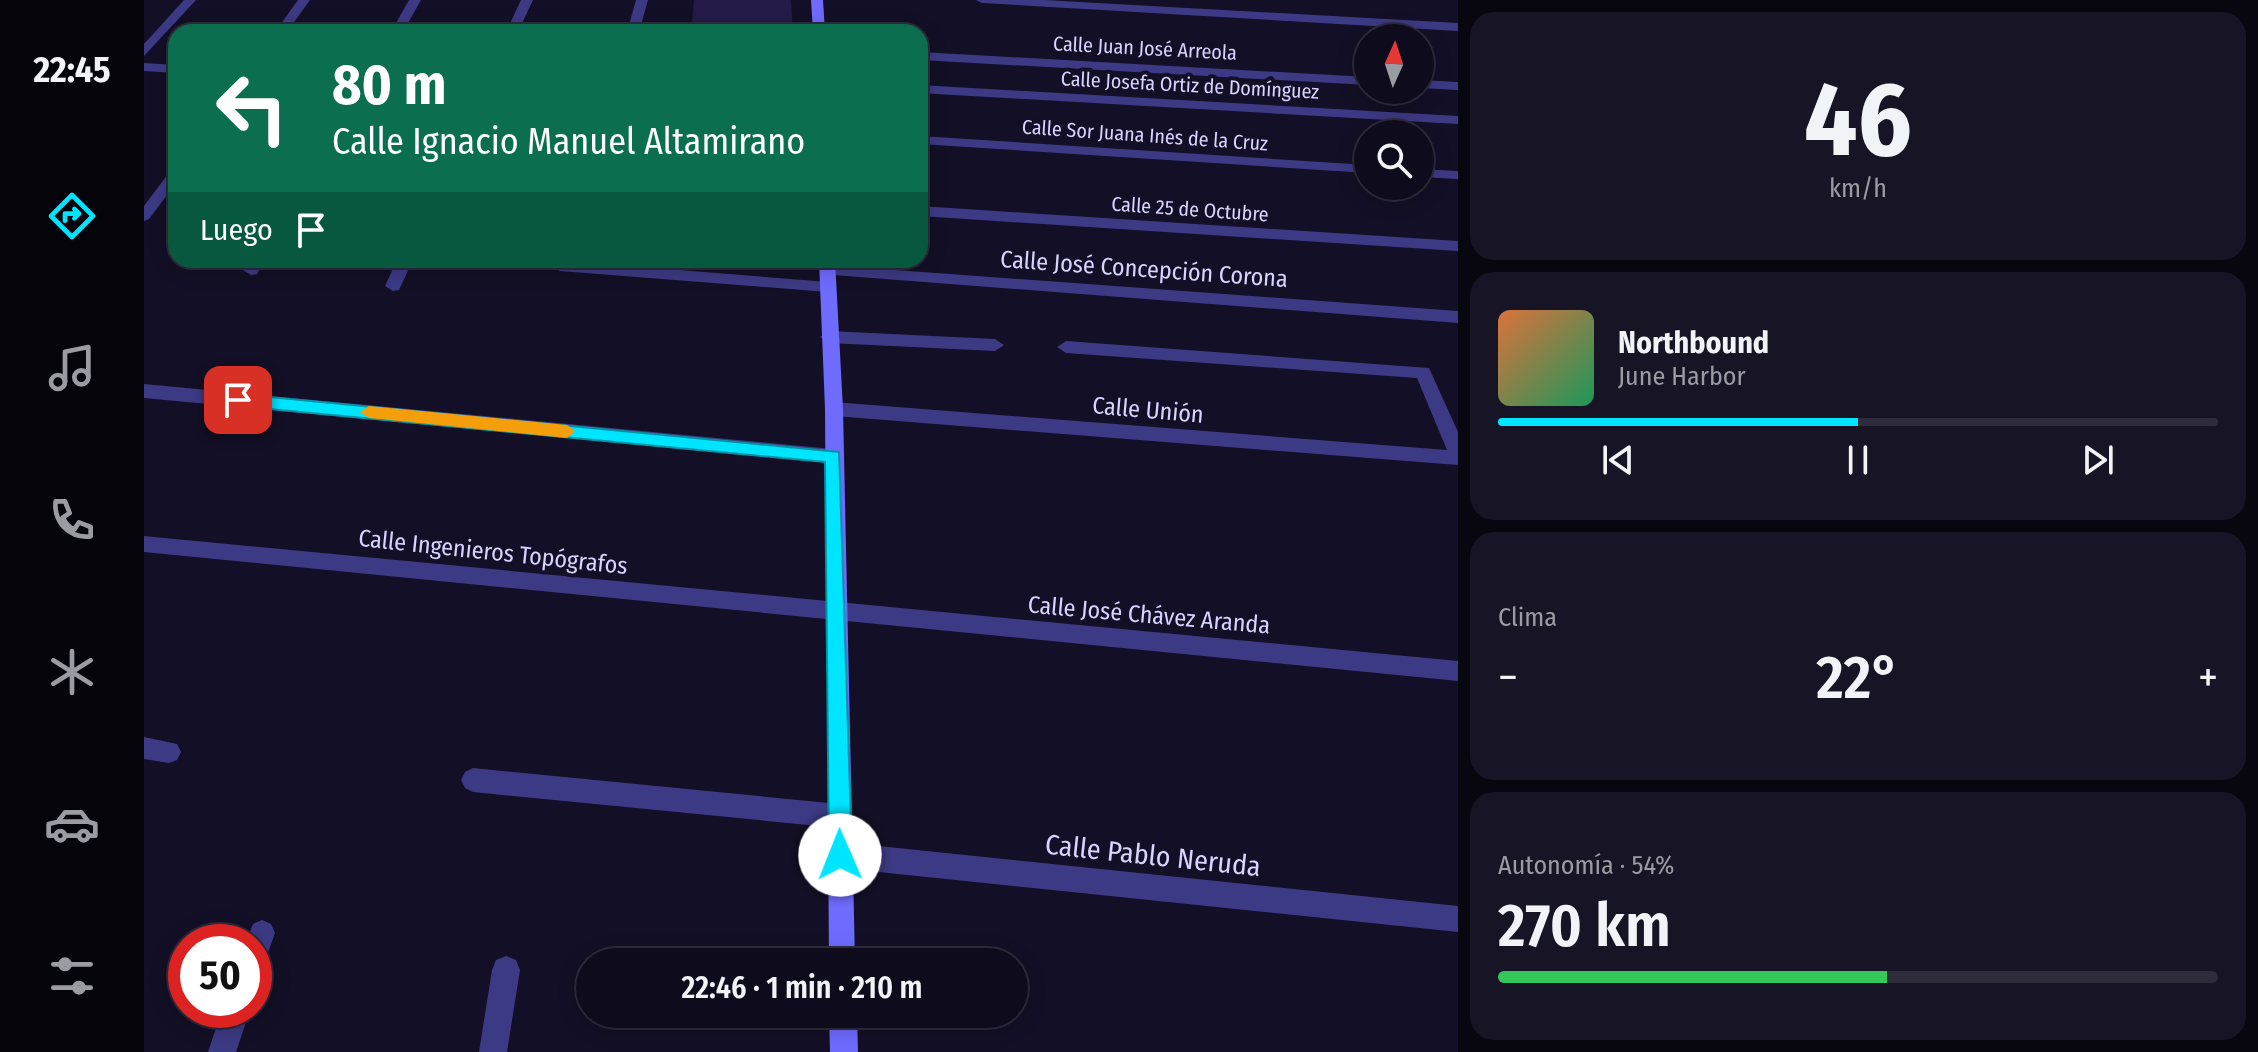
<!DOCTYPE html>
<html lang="es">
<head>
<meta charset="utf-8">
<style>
  body { margin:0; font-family:"Fira Sans Condensed",sans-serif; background:#171425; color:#f1f3f6; height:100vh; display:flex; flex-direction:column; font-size:30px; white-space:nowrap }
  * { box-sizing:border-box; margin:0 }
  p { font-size:26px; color:#9b9ba3 }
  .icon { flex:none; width:44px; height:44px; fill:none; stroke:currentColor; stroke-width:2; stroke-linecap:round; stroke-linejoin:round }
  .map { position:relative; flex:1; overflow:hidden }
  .sheet { display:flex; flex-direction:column; gap:12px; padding:12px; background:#08060f; width:800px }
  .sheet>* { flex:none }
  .hud { position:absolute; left:24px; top:24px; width:760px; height:244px; border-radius:24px; box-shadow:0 4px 20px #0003,0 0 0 2px #2e2b3b; background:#0b6e4f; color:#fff; overflow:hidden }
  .needle { width:52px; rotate:3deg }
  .buttons { position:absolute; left:1210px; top:24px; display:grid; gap:16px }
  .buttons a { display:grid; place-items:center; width:80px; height:80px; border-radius:50%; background:#0e0b1c; box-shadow:0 4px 20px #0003,0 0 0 2px #2e2b3b; font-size:40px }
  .speed { position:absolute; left:24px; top:924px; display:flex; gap:16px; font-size:40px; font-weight:700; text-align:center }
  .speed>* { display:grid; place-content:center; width:104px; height:104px; border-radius:50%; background:#0e0b1c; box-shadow:0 4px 20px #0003,0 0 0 2px #2e2b3b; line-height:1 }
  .speed .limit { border:12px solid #d22; background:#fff; color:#111 }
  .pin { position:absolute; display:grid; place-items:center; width:68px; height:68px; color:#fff; margin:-34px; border-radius:16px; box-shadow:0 4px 12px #0006 }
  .me { position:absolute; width:88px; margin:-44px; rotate:359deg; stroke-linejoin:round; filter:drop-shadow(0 0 6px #0008) }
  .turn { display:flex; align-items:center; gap:28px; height:168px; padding:0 32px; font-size:36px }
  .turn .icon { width:104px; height:104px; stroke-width:2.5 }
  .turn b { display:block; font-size:56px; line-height:68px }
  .then { display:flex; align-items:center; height:76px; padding:0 32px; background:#0003; gap:16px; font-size:30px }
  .big { font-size:60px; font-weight:600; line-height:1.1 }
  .sheet .widget { flex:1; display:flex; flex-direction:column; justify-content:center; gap:12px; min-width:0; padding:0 28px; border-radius:24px; background:#171425 }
  .sheet .dial { align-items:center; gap:0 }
  .dial b { font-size:104px; line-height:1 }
  .song { display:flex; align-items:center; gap:24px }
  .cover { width:96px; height:96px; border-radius:12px; background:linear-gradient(135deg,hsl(20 70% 55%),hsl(150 70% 35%)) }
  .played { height:8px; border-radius:4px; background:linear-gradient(90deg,#00e5ff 50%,#2e2b3b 50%) }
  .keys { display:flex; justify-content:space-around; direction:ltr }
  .heat { display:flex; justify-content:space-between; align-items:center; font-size:44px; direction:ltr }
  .charge { height:12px; border-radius:6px; background:linear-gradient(90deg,#34c759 54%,#2e2b3b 0) }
  .trip { position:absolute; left:432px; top:948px; width:452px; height:80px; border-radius:40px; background:#0e0b1c; box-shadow:0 4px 20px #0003,0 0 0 2px #2e2b3b; font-weight:600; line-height:80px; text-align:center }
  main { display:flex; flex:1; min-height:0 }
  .dock { display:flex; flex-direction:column; width:144px; justify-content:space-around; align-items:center; background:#06040b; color:#9b9ba3 }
  .dock .icon { width:56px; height:56px }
  .dock .active { color:#00e5ff }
  .dock b { font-size:36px; color:#f1f3f6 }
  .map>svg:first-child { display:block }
</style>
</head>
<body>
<main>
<nav class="dock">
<b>22:45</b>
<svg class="icon active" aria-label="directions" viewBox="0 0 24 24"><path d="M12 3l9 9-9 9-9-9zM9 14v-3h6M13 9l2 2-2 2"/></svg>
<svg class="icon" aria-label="music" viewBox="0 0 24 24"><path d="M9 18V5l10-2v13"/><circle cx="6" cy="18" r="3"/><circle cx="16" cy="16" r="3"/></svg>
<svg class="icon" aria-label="phone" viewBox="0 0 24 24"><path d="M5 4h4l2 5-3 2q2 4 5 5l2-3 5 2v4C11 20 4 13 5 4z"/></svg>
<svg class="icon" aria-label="climate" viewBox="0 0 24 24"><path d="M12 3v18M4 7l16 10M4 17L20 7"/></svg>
<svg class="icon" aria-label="car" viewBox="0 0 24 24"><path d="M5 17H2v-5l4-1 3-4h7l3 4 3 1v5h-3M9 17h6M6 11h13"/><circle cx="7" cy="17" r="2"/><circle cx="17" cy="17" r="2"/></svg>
<svg class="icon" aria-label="filters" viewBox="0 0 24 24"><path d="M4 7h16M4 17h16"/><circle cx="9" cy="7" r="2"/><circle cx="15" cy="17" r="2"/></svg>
</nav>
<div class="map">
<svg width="1314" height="1052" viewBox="0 0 1314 1052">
  <rect width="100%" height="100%" fill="#130f26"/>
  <path fill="#241b47" d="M550 0H647L649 32H547Z"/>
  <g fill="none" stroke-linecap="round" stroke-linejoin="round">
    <path fill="#3d3a85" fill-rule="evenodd" d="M40 0H52L0 56V44Z
      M154 0H166L143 32H131Z
      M265 0H277L259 32H247Z
      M377 0H389L374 32H362Z
      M492 0H504L495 32H483Z
      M832 0H900L1314 23V31L838 3Z
      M776 52 1224 77V85L776 60Z
      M0 63 32 65V73L0 71Z
      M1276 80 1314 82V90L1276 88Z
      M776 85 1314 116V124L776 93Z
      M776 136 1224 165V173L776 144Z
      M32 169V183L5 219 0 221V206L27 170Z
      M1276 169 1314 171V179L1276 177Z
      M776 206 1314 241V251L776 216Z
      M105 260H121L113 274 107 275 99 270Z
      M253 260H269L255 290 249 291 241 286Z
      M410 260 684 282 692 287 684 292 416 271 408 266Z
      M682 265 1314 311V323L676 274V266Z
      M685 331 851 339 860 345 851 351 685 343 676 337Z
      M922 341 1285 368 1314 432V465L690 416 681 409 690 402 1303 450 1273 378 922 353 913 347Z
      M0 384 689 449 698 456 689 463 0 398Z
      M0 536 1314 661V681L0 552Z
      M0 737 33 744 37 752 33 760 25 763 0 759Z
      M329 768 695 804 704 807 707 816 704 825 695 828 329 792 321 788 317 780 321 772Z
      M696 842 1314 906V932L696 868 687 864 683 855 687 846Z
      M118 920 127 924 131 933 119 967 110 971V942H102L109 924Z
      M362 956 372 960 376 970 363 1052H335L348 970 352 960Z
      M78 1010H106L92 1052H64Z"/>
    <path fill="#6f6bff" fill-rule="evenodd" d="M667 0H679L681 32H669Z
      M675 260H691L699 409 711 962H685L681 409Z
      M685 1014H713L714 1052H686Z"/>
  </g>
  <path fill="#00e5ff" stroke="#0095a6" stroke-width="2" d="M94 394 695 452 708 855 705 863 696 866 688 863 685 855 681 462 94 406 86 400Z"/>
  <path fill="#f59e0b" d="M225 406 423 425 431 431 423 438 225 418 216 412Z"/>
  <g text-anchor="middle" stroke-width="8" stroke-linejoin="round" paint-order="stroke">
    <g font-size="20" fill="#d9d4ff" stroke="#130f26">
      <text transform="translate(1001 48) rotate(3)" y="7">Calle Juan José Arreola</text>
      <text transform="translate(1046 85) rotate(3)" y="7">Calle Josefa Ortiz de Domínguez</text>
      <text transform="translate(1001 135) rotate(4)" y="7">Calle Sor Juana Inés de la Cruz</text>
      <text transform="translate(1046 209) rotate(4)" y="7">Calle 25 de Octubre</text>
    </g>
    <g font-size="24" fill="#d9d4ff" stroke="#130f26">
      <text transform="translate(1000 269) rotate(4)" y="8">Calle José Concepción Corona</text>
      <text transform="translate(1004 410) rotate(5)" y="8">Calle Unión</text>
      <text transform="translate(349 552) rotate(6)" y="8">Calle Ingenieros Topógrafos</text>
      <text transform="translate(1005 615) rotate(5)" y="8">Calle José Chávez Aranda</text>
    </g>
    <g font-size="28" fill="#d9d4ff" stroke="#130f26">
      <text transform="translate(1009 855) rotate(6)" y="10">Calle Pablo Neruda</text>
    </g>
  </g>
</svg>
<div class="buttons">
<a><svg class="needle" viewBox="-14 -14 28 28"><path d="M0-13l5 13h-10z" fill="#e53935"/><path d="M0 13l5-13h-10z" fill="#9b9ba3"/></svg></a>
<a><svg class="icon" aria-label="search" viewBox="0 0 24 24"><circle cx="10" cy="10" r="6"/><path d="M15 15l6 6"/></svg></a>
</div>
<div class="speed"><div class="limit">50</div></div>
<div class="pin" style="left:94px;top:400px;background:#d93025"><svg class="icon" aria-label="arrive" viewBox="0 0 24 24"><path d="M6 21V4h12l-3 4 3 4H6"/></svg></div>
<svg class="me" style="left:696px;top:855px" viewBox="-20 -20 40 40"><circle r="19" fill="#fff"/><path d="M0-13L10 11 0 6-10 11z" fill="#00e5ff"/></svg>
<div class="trip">22:46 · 1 min · 210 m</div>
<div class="hud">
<div class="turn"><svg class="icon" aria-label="left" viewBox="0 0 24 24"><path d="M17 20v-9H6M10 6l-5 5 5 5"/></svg><div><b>80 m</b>Calle Ignacio Manuel Altamirano</div></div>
<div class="then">Luego<svg class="icon" aria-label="arrive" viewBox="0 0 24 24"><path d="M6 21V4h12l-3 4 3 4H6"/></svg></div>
</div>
</div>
<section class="sheet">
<div class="widget dial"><b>46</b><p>km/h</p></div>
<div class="widget">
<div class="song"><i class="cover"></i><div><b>Northbound</b><p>June Harbor</p></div></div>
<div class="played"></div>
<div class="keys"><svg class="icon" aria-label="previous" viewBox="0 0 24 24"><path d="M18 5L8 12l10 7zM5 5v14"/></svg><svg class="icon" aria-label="pause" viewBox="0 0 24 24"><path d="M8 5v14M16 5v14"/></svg><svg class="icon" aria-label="next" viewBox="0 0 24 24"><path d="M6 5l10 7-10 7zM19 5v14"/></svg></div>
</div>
<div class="widget"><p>Clima</p>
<div class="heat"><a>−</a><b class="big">22°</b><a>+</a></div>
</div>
<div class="widget"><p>Autonomía · 54%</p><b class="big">270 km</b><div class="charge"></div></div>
</section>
</main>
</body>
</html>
